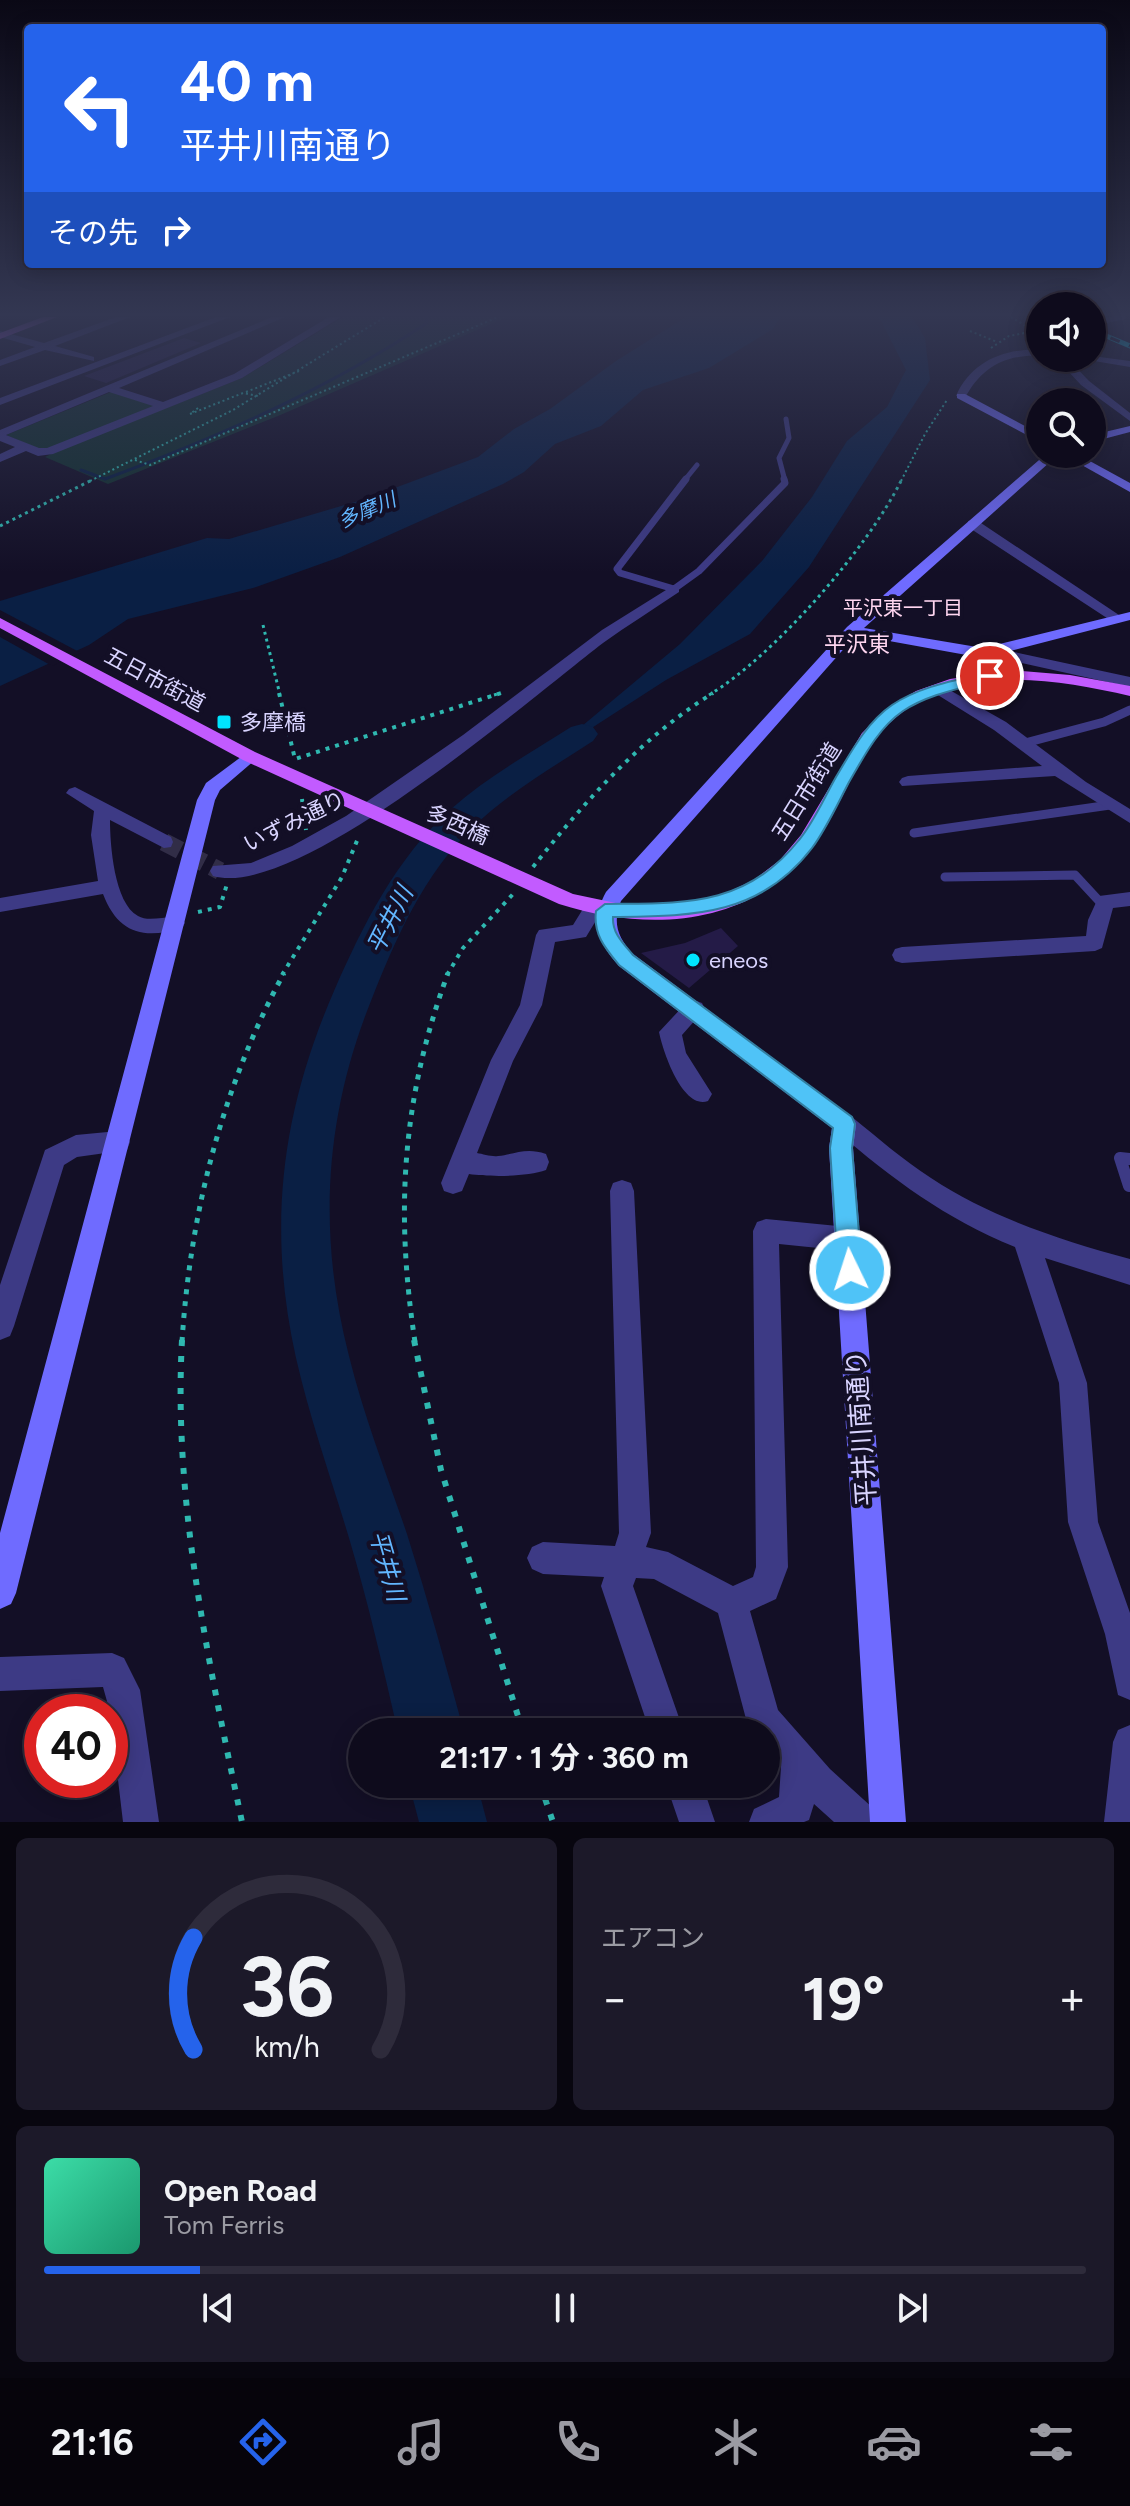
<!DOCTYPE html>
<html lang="ja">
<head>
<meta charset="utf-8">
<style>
  body { margin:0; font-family:Figtree,"Noto Sans JP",sans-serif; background:#1c1929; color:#f1f3f6; height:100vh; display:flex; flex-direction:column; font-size:30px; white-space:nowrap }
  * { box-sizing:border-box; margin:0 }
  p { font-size:26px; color:#9b9ba3 }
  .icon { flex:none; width:44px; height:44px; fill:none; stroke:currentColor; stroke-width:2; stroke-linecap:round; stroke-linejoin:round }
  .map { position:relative; height:1822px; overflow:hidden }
  .sheet { display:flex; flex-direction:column; gap:16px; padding:16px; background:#08060f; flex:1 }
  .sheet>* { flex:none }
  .banner { position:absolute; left:24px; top:24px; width:1082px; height:244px; border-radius:8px; box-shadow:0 4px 20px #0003,0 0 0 2px #2e2b3b; background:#2563eb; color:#fff; overflow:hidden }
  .controls { position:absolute; left:1026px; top:292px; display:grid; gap:16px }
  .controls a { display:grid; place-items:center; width:80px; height:80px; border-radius:50%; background:#0e0b1c; box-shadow:0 4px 20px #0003,0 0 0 2px #2e2b3b; font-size:40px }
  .speed { position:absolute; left:24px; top:1694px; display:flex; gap:16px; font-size:40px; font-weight:700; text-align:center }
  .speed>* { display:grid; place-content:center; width:104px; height:104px; border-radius:50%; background:#0e0b1c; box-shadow:0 4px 20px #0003,0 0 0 2px #2e2b3b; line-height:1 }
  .speed .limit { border:12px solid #d22; background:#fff; color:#111 }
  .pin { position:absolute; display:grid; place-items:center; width:68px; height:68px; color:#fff; margin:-34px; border:4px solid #fff; border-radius:50%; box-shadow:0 2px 8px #0007 }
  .me { position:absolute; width:88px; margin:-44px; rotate:356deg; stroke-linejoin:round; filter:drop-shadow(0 0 6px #0008) }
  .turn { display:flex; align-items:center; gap:28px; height:168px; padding:0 24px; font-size:36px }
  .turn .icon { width:104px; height:104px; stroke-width:2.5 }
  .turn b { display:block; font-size:56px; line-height:68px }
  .then { display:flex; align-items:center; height:76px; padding:0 24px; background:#0003; gap:16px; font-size:30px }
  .big { font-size:60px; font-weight:700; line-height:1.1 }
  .sheet .widget { flex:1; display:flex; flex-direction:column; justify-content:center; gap:12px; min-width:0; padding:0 28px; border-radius:12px; background:#1c1929 }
  .sheet .dial { align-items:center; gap:0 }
  .dial svg { height:208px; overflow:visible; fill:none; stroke:#2e2b3b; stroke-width:7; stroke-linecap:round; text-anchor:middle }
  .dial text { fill:#f1f3f6; stroke:none }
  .song { display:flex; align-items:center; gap:24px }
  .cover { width:96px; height:96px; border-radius:12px; background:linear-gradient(135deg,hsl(160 70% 55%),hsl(160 70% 35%)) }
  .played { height:8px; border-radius:4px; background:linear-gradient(90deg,#2563eb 15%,#2e2b3b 15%) }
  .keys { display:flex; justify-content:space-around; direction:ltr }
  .heat { display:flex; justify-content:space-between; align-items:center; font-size:44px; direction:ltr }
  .sheet .tiles { flex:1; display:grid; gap:16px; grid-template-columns:1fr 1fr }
  .widget:last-child { grid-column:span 2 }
  .trip { position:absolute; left:348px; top:1718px; width:432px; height:80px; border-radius:40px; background:#0e0b1c; box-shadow:0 4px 20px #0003,0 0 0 2px #2e2b3b; font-weight:700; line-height:80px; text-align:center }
  .tab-bar { display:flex; height:128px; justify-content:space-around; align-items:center; background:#06040b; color:#9b9ba3 }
  .tab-bar .icon { width:56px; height:56px }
  .tab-bar .active { color:#2563eb }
  .tab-bar b { font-size:36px; color:#f1f3f6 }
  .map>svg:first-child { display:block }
</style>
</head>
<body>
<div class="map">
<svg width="1130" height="1822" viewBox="0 0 1130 1822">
  <rect width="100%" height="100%" fill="#130f26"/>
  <path fill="#12302f" d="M343 317H507L278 416 108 484 45 457 51 454 6 435 111 392 164 409 242 378Z"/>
  <path fill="#0a1f44" d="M686 317H781L773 329 709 368 643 390 601 426 555 444 524 472 503 484 340 557 253 588 128 619 89 645 0 686V601L207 538 229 539 365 499 478 457 514 429 550 409 616 361Z
    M879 317H912L925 338 930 380 809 567 750 634 666 680 539 762 680 644 762 561 812 497 847 441 887 407 906 370Z"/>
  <path fill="#130f26" d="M0 610 81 653 52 666 0 637Z"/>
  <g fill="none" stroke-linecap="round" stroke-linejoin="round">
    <path stroke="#0a1f44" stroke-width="3" d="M81 470 105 479C218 437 326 390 427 323L426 317"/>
    <path fill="#0a1f44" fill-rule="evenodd" d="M582 724 593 727 598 734 593 741C553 767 510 792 475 825 423 874 395 940 369 1006 324 1121 318 1236 349 1356 364 1417 387 1475 407 1534 428 1600 446 1666 464 1732H398C383 1667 368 1602 349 1538 331 1478 310 1419 296 1358 267 1228 281 1113 334 991 363 925 396 858 451 809 487 777 530 753 571 727Z
      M409 1784H477L487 1822H419Z"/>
  </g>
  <path fill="#241b47" d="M184 338 201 343 106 383 84 376Z
    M721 928 738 946 689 988 641 953 685 943Z"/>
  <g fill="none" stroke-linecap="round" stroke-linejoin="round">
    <path stroke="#312d47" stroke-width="18" stroke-dasharray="18 9" stroke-linecap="butt" d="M164 842 220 871"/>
    <path stroke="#2fb8b0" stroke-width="2" stroke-dasharray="2 3" stroke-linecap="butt" d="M1011 317 1033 330
      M970 331 997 342
      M991 348 1009 336 1040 330
      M246 392 299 371
      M198 408 190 414 243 393 258 396
      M135 460 150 465 498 317
      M90 481 233 410 385 317
      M901 481 925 434 947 400"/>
    <path stroke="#2fb8b0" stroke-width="3" stroke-dasharray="3 4" stroke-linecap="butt" d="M0 526 94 479
      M263 625 280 695
      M494 695 501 693
      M709 695C775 655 868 548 902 479"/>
    <path stroke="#2fb8b0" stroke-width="4" stroke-dasharray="4 6" stroke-linecap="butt" d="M279 693 295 759 501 693
      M302 799 306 830
      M533 867C585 801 641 738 713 693
      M198 912 220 907 227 884
      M282 975 342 877 359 836
      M447 975 463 948 514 893"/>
    <path stroke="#2fb8b0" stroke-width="5" stroke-dasharray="5 7" stroke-linecap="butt" d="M182 1342C190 1214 222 1087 284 973
      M415 1342C395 1211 402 1098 448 973"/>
    <path stroke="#2fb8b0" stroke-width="6" stroke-dasharray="6 10" stroke-linecap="butt" d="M182 1340C173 1502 209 1664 242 1822
      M414 1340 441 1470 523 1732
      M540 1784 553 1822"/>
    <path stroke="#3d3a85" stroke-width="5" d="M1092 323 1123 317
      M684 481 697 465
      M785 481 779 458 789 438 786 419"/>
    <path stroke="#3d3a85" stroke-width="7" d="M686 479 617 569 620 573 674 589 699 571 785 483 784 479"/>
    <path stroke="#3d3a85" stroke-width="9" d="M1025 743 1104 722 1130 710
      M914 833 1110 805
      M945 877 1075 875 1100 902 1106 901"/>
    <path stroke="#3d3a85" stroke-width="12" d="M1129 1186 1120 1158 1130 1159"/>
    <path fill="#3d3a85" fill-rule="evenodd" d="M116 317H130L55 346 94 357V361L45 350 0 366V360L35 347 0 337V331L44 343Z
      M216 317H230L0 405V398Z
      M272 317H285L119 388 163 402 234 374 329 317H341L242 378 53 454 38 456 26 451 0 462V454L15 447 0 441V430ZM109 392 153 406 47 448H39L6 435Z
      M1040 350V356C1005 354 981 368 965 398L956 396C971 362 1004 348 1040 350Z
      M1092 356 1130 361V367L1076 358Z
      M1056 358H1067L1089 381 1130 413V421L1081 385Z
      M973 520 978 521 1125 619 1118 623 1113 622 968 527V521Z
      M674 585 679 586V592C654 609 628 625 603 643 532 697 298 901 213 876L210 871 213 866 251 863 292 846 346 816 463 735 602 630Z
      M991 647 1130 677V687L986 655V649Z
      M939 684 1006 722 1086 782 1130 809V823L1055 776 902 786 899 782 902 778 908 776 1042 766 994 730 933 692 931 689Z
      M75 787 171 837 173 842 171 847 164 848 110 820C110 844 114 903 138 916 150 923 169 914 182 918L185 923 182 928C143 940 118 933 103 894L0 912V898L98 881 91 835 94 811 66 793 69 789Z
      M1130 892V906L1113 908 1102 948 1095 951 902 963 895 961 892 955 895 949 902 947 1086 936 1088 920 1099 896Z
      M593 902 600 904 603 909 586 937 555 942 542 1005 513 1061 477 1153C483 1154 492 1157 498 1156 516 1154 526 1147 546 1154L549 1162 546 1170C527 1177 489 1177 469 1174L462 1191 453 1194 444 1191 441 1183 491 1060 520 1005 536 935 539 930 573 925 586 904Z
      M694 1000 702 1003 705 1009 682 1035 686 1053 712 1094 708 1101C683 1110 663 1052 659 1032L686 1003Z
      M844 1114 852 1117C878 1138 903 1160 931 1178 992 1218 1060 1240 1130 1259V1285L1045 1258 1087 1383 1098 1522 1130 1613V1700L1118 1695 1105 1634 1068 1522 1059 1383 1015 1247C944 1218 894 1180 836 1131L832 1124 836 1117Z
      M118 1131 127 1134 130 1142 127 1150 77 1157 64 1165 14 1326 10 1336 0 1340V1285L45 1150 76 1135Z
      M622 1180 631 1183 634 1191 651 1533 646 1547 668 1552 733 1586 753 1577 756 1567 753 1231 757 1222 766 1219 848 1227 857 1230 861 1239 857 1248 848 1251 779 1244 788 1567 776 1599 750 1611 778 1710 830 1769 874 1809 879 1822H834L814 1804 809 1820 804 1822H749L754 1809 779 1797 781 1767 766 1749V1732H752L746 1719 718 1613 654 1579 636 1578 633 1586 684 1732H650L601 1586 604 1577 543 1574 532 1569 527 1558 532 1547 543 1542 615 1546 619 1533 610 1191 613 1183Z
      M112 1653 124 1658 140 1690 159 1822H123L110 1712 103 1687 0 1691V1657Z
      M1130 1725V1822H1104L1113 1742 1118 1730Z
      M666 1784H702L715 1822H679Z"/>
    <path fill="#6f6bff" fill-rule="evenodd" d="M957 394H965L1040 434V442L957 398Z
      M1130 426V432L1092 442V435Z
      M1046 454H1059L864 628 983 648 1130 612V620L983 658 856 635 621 901C612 923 618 938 633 954L852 1117 856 1124 853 1148 906 1822H870L829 1148 832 1128 619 966C597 942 590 921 606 892L847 627Z
      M1062 454H1077L1130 483V492Z
      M249 751 258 756 255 760 220 790 215 800 16 1593 11 1604 0 1609V1533L197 800 206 783Z"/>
    <path fill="#c25bff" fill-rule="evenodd" d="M43 317H57L0 339V333Z
      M0 618 255 752 573 894 630 906 664 907 724 894 754 880 780 860 801 835 862 733 889 707 916 691 950 679 1010 670 1070 675 1130 686V696C1054 679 967 664 900 714 864 741 849 787 827 825 769 924 660 936 559 904L243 760 0 628Z"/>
    <g stroke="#00e5ff" stroke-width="5">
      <path id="rail" d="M1092 330 1130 346"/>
    </g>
    <use href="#rail" stroke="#130f26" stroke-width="3" stroke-dasharray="10" stroke-linecap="butt"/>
  </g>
  <linearGradient id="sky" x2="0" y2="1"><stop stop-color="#0a0815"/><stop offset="0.55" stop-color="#333752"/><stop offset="1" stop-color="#333752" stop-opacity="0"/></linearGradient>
  <rect width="1130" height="572" fill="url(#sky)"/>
  <path fill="#4fc3f7" stroke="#337fa1" stroke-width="2" d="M990 672 995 673V679C964 688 930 693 903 711 878 728 863 758 848 784 837 805 826 829 812 848 759 917 692 916 613 917 612 933 623 943 633 955L852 1117 855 1124 852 1148 862 1270 858 1278 850 1281 841 1278 838 1270 830 1148 833 1128 619 965C605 948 593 934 596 911L605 904C683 903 745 908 799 840 814 822 824 798 836 777 851 752 867 722 892 705 920 686 957 680 990 672Z"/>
  <g fill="#00e5ff" stroke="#130f26" stroke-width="3">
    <rect x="216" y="714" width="16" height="16" rx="4"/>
    <circle cx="693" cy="960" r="8"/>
  </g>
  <g text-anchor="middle" stroke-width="8" stroke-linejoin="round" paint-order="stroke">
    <g font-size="20" font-style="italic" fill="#62b6ff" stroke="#130f26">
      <text transform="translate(367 510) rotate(-23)" y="7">多摩川</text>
    </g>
    <g font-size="20" fill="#ffd6f0" stroke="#130f26">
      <text x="903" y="615">平沢東一丁目</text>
    </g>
    <g font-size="22" fill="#ffd6f0" stroke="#130f26">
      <text x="857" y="652">平沢東</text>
    </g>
    <g font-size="22" fill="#d9d4ff" stroke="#130f26">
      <text transform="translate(155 679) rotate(28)" y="8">五日市街道</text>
      <text transform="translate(806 791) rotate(-58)" y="8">五日市街道</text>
      <text transform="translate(294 821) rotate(-26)" y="8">いずみ通り</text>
      <text transform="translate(458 824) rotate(24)" y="8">多西橋</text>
    </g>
    <g font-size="22" fill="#d9d4ff" stroke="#130f26" text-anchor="start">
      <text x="240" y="730">多摩橋</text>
      <text x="709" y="968">eneos</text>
    </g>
    <g font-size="24" font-style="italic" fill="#62b6ff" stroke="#130f26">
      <text transform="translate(390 920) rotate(-63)" y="8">平井川</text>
      <text transform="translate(387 1566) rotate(74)" y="8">平井川</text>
    </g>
    <g font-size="26" fill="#d9d4ff" stroke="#130f26">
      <text transform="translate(861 1428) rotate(-94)" y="9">平井川南通り</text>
    </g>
  </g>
</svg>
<div class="controls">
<a><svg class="icon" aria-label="sound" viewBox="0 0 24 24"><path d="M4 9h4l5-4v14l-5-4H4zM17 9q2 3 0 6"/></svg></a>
<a><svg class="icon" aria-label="search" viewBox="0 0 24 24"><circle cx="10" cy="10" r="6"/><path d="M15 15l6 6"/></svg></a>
</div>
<div class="speed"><div class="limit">40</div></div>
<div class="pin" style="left:990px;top:676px;background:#d93025"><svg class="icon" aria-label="arrive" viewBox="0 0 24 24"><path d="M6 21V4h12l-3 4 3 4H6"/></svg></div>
<svg class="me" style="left:850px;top:1270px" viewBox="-20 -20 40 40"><circle r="17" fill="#4fc3f7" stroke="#fff" stroke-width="3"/><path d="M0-11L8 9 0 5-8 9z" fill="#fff"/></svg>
<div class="trip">21:17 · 1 分 · 360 m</div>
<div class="banner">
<div class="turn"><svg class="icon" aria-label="left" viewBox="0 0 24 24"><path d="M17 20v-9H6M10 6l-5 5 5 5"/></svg><div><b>40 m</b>平井川南通り</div></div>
<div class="then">その先<svg class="icon" aria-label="right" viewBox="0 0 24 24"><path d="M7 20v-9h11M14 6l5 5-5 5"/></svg></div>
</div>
</div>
<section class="sheet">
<div class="tiles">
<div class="widget dial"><svg viewBox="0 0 100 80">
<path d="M14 69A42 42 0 1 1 86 69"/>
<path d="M14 69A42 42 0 0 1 14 26" stroke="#2563eb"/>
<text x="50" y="56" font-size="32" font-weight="700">36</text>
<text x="50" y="72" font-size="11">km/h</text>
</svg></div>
<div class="widget"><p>エアコン</p>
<div class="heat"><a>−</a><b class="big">19°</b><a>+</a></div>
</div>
<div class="widget">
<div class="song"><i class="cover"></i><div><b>Open Road</b><p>Tom Ferris</p></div></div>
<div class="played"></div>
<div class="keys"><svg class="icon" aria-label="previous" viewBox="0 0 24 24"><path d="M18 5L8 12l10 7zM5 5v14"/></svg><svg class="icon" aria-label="pause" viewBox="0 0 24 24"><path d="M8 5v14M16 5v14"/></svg><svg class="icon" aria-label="next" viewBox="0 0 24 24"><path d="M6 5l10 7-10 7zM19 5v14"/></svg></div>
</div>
</div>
</section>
<nav class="tab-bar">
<b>21:16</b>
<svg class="icon active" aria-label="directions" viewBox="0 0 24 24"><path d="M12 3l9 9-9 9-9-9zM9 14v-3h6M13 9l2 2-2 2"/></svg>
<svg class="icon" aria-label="music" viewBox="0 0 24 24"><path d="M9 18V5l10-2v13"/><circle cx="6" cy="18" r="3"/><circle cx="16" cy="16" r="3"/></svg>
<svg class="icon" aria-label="phone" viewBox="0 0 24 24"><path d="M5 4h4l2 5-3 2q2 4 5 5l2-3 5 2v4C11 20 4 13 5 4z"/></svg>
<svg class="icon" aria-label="climate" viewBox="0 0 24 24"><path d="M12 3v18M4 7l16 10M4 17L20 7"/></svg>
<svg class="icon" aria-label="car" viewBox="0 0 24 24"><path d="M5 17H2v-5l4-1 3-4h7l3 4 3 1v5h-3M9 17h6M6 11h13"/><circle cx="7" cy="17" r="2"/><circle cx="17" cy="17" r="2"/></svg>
<svg class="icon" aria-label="filters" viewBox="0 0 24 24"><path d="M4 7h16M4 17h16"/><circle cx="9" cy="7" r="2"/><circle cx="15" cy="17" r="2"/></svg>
</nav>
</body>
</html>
